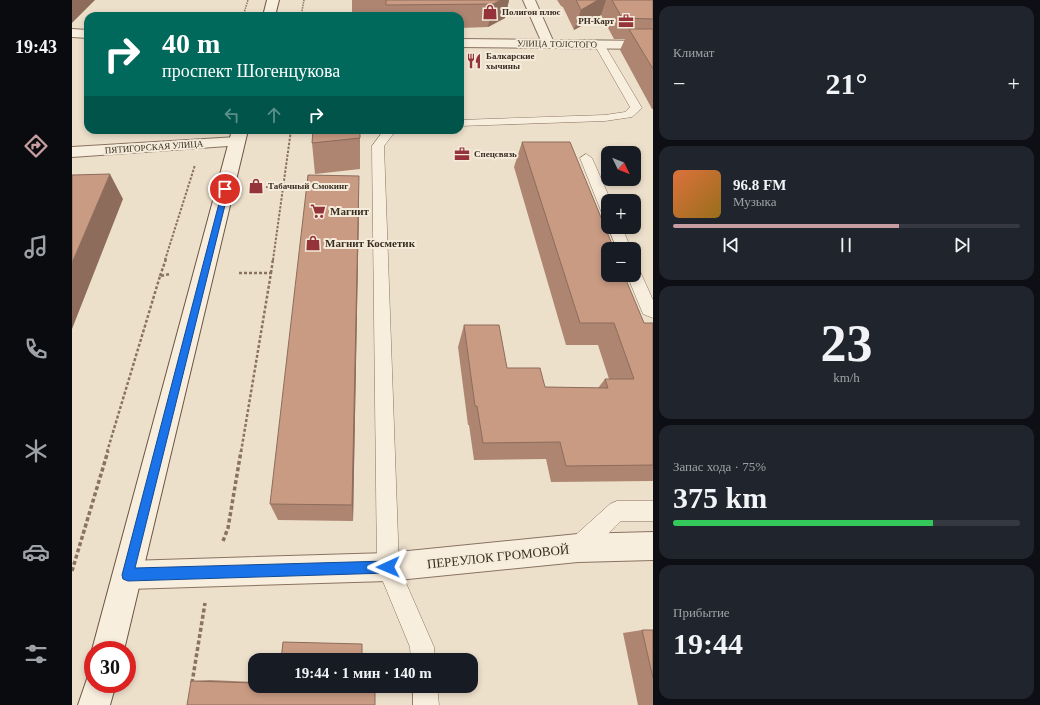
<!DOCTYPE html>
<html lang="ru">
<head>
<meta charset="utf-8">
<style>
  body { margin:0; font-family:Georgia,serif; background:#20242c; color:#f1f3f6; height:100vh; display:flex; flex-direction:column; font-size:15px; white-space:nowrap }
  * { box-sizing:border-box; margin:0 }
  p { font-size:13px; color:#9ea1a6 }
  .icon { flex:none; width:22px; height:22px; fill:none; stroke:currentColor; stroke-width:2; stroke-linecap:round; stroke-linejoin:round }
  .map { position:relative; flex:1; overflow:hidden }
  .panel { display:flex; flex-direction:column; gap:6px; padding:6px; background:#0d0f14; width:387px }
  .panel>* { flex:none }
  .top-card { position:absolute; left:12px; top:12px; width:380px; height:122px; border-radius:12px; box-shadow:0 2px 6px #0003; background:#00695c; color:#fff; overflow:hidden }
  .needle { width:26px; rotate:133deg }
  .buttons { position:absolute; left:529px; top:146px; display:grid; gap:8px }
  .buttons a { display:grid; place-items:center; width:40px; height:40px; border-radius:8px; background:#171b24; box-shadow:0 2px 6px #0003; font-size:20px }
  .speed { position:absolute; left:12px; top:641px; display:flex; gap:8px; font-size:20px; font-weight:700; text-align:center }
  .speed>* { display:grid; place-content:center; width:52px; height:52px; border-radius:50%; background:#171b24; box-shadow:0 2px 6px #0003; line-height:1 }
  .speed .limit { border:6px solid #d22; background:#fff; color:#111 }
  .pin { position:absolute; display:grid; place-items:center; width:34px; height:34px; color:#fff; margin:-17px; border:2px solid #fff; border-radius:50%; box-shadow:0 1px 4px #0007 }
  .me { position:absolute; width:44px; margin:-22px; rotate:269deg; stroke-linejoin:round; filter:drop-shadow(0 0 3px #0008) }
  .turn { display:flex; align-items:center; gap:14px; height:84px; padding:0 12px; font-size:18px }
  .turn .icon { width:52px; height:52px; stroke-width:2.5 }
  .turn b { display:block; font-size:28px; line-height:34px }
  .lanes { display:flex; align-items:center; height:38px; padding:0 12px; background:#0003; justify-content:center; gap:20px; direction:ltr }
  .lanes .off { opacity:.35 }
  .big { font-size:30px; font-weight:700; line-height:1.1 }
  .panel .widget { flex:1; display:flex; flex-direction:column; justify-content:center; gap:6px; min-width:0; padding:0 14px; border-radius:12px; background:#20242c }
  .panel .dial { align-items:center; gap:0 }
  .dial b { font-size:52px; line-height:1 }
  .song { display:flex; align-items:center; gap:12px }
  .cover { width:48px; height:48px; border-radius:6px; background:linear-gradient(135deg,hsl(20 70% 55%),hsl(40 70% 35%)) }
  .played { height:4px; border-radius:2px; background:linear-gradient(90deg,#c89da1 65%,#363941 65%) }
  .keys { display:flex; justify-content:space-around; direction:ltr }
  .heat { display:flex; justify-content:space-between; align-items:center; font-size:22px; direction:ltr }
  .charge { height:6px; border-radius:3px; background:linear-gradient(90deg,#34c759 75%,#363941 0) }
  .trip { position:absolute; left:176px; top:653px; width:230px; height:40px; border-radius:12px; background:#171b24; box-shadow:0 2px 6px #0003; font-weight:700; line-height:40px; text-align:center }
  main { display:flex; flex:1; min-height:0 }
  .tabs { display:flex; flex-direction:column; width:72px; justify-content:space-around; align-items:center; background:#090b0e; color:#9ea1a6 }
  .tabs .icon { width:28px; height:28px }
  .tabs .active { color:#c89da1 }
  .tabs b { font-size:18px; color:#f1f3f6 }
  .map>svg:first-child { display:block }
</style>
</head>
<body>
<main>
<nav class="tabs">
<b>19:43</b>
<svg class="icon active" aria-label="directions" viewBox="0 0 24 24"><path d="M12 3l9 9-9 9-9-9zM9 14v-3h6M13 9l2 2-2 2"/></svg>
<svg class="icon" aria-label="music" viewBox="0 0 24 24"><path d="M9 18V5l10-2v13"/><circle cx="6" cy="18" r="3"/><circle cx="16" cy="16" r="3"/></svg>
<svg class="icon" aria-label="phone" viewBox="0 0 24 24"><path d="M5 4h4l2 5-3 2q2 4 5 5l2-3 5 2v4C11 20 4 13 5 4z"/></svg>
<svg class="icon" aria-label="climate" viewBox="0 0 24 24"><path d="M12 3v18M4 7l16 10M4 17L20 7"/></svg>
<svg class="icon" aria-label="car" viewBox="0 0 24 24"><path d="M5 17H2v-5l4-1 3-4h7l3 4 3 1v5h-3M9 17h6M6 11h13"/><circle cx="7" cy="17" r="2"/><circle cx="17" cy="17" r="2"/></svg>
<svg class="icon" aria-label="filters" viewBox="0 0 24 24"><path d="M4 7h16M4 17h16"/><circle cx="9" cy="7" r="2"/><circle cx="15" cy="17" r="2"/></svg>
</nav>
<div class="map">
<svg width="581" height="705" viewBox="0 0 581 705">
  <rect width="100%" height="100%" fill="#ede0cb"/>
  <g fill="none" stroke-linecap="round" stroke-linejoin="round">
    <g stroke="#897360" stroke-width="1">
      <path id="service" d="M527 41 532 44 570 108 560 117 533 121 388 126V120L533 115 553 112 558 107 522 44Z
        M312 130H329L321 134 312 146 327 567 362 647 363 660H339L338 647 305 567 300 146Z
        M514 154 520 158 539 201H536V216L531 214 529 211 508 158Z
        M536 227H550L559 249H545Z
        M562 267 567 269 581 300V318L571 314 555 275H562Z
        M545 501H581V521H549L514 556 506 559 498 556 495 548 498 540 538 504Z
        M341 686H365L367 705H341Z"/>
    </g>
    <g stroke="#897360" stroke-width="2">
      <path id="minor" d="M451 0H463L482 43 480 46 476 47 470 43Z
        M165 137 170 139 173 142 170 145 0 157V147Z
        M581 532V560L506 562 316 581 56 589 46 585 42 575 46 565 56 561 316 553 506 534Z"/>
    </g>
    <g stroke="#897360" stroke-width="2">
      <path id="tertiary" d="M0 29 16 30V38L0 37Z
        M388 39 581 41V49L388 47Z"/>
    </g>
    <g stroke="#6b5442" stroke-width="2">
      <path id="secondary" d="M195 0H207L203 16H191Z
        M160 130H176L52 650H21V651L20 650Z
        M21 671V684H44L38 705H6L17 673Z"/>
    </g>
    <path stroke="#897360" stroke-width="1.5" stroke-dasharray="1.5 1" stroke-linecap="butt" d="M171 16 176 0
      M229 16 232 0"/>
    <path stroke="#897360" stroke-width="2" stroke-dasharray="2.5 1.5" stroke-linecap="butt" d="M194 187 211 188
      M93 260 123 165
      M201 260 219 130"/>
    <path stroke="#897360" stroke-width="2.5" stroke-dasharray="3 2" stroke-linecap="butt" d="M167 273H199L169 452
      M199 273 201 259
      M88 276 94 259
      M35 452 88 276 98 274"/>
    <path stroke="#897360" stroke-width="3.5" stroke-dasharray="4 2.5" stroke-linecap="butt" d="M151 541 156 528 169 451
      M0 571 36 451
      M120 683 133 603"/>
    <use href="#service" fill="#f8eede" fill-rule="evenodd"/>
    <use href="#minor" fill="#f8eede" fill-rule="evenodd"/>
    <use href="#tertiary" fill="#f8eede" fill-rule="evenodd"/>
    <use href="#secondary" fill="#f8eede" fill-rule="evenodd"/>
  </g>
  <path fill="#ad8571" d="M280 0H437L433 18 416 27 388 28V16H280Z
    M485 0H581V109H580L548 50 553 39H542L529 15 502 30 491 7 489 6Z
    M241 130H288V169L243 174 240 143Z
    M450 142 572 323H581V481L479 482 474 459 402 460 397 425H396L386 347 392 325 435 368 473 387 526 388 533 379H537L526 345H494L442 167Z
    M287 205 281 521 206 520 198 504Z
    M570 630H581V705H566L551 633Z
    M138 680 183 682V686L119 681Z"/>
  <path fill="#8d6c5c" d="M0 0H23L0 23Z
    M429 0H437L433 18 416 27 421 4Z
    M526 0H534L529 15 502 30 509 10Z
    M38 174 51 199 0 329V263Z
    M287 176V205L281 521 280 505Z"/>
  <path fill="#c99b83" stroke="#8d6c5c" d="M314 0H429L421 4 314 5Z
    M504 0H526L509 10Z
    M540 0H581V19L550 18Z
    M557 29H581V69Z
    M241 130H288V138L240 143Z
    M450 142H498L542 249H536V275H552L572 323H581V465L494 466 488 442 411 443 405 406H403L392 325H427L435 368H468L473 387 536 388 533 379H562L542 323H508Z
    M38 174 0 263V175Z
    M236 175 287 176 280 505 198 504Z
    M570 630H581V678Z
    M211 642 290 644V660H209Z
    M119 681 183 683V686H303V705H115Z"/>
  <path fill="#1a73e8" stroke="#114b97" d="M151 188 157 189 63 568 316 561 320 563 322 567 320 571 316 573 56 581 51 579 50 575Z"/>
  <defs>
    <g id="shop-bare" transform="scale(1.2)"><path d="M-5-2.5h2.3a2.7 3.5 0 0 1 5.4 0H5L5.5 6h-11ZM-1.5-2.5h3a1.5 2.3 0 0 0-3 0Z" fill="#95333a" stroke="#f4ebda" stroke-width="2.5" paint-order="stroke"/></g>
    <g id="office-bare" transform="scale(1.2)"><path d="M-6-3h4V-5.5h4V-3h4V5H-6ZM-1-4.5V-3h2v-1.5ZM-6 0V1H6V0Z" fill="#95333a" stroke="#f4ebda" stroke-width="2.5" paint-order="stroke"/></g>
    <g id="restaurant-bare" transform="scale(1.2)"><path d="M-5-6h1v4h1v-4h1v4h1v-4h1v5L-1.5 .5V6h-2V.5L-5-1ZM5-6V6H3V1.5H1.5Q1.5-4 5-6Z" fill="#95333a" stroke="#f4ebda" stroke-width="2.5" paint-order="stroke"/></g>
    <g id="supermarket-bare" transform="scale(1.2)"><path d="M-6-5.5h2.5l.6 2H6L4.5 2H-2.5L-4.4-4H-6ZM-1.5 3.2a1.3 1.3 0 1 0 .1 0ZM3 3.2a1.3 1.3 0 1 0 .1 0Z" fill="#95333a" stroke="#f4ebda" stroke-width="2.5" paint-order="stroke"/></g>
  </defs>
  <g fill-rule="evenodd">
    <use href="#shop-bare" x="418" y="12"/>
    <use href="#office-bare" x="554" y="21"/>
    <use href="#restaurant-bare" x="402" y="61"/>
    <use href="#office-bare" x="390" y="154"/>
    <use href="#shop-bare" x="184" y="186"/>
    <use href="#supermarket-bare" x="246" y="211"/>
    <use href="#shop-bare" x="241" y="243"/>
  </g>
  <g text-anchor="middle" stroke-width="4" stroke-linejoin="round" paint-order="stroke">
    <g font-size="9" font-weight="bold" fill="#3a2c22" stroke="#f4ebda" text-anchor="start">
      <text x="430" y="15">Полигон плюс</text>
      <text x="542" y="24" text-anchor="end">РН-Карт</text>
      <text x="414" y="59">Балкарские<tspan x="414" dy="10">хычины</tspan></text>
      <text x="402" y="157">Спецсвязь</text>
      <text x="196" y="189">Табачный Смокинг</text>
    </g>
    <g font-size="9" fill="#3a2c22" stroke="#f4ebda">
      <text transform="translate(485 44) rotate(1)" y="3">УЛИЦА ТОЛСТОГО</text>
      <text transform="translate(82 147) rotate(-4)" y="3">ПЯТИГОРСКАЯ УЛИЦА</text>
    </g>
    <g font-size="11" font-weight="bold" fill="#3a2c22" stroke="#f4ebda" text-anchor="start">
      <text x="258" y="215">Магнит</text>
      <text x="253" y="247">Магнит Косметик</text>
    </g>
    <g font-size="13" fill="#3a2c22" stroke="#f4ebda">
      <text transform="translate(426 556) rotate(-6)" y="5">ПЕРЕУЛОК ГРОМОВОЙ</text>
    </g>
  </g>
</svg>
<div class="buttons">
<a><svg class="needle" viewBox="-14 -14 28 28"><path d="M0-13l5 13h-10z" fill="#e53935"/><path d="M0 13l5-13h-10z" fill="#9ea1a6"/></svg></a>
<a>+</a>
<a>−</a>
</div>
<div class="speed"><div class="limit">30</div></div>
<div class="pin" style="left:153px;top:189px;background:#d93025"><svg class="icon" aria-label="arrive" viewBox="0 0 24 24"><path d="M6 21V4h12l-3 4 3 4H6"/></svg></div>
<svg class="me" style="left:316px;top:567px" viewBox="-20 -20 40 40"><path d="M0-17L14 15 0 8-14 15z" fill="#1a73e8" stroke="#fff" stroke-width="4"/></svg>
<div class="trip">19:44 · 1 мин · 140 m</div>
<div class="top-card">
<div class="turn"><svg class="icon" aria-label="right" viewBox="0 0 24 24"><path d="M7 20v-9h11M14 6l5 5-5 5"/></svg><div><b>40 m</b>проспект Шогенцукова</div></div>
<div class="lanes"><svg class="icon off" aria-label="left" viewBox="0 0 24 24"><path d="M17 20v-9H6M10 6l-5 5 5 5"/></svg><svg class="icon off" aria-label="ahead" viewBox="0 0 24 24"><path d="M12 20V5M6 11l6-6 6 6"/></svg><svg class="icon" aria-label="right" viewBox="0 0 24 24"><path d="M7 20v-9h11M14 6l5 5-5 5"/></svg></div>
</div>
</div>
<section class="panel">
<div class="widget"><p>Климат</p>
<div class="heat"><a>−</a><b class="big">21°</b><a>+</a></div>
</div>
<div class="widget">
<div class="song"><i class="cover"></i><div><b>96.8 FM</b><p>Музыка</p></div></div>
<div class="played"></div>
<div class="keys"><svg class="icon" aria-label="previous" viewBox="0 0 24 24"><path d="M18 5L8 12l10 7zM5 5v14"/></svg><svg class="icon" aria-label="pause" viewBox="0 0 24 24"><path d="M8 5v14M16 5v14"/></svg><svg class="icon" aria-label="next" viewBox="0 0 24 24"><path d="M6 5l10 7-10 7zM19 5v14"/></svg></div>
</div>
<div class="widget dial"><b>23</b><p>km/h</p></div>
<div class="widget"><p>Запас хода · 75%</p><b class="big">375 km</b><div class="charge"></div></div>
<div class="widget"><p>Прибытие</p><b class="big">19:44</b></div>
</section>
</main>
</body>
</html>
